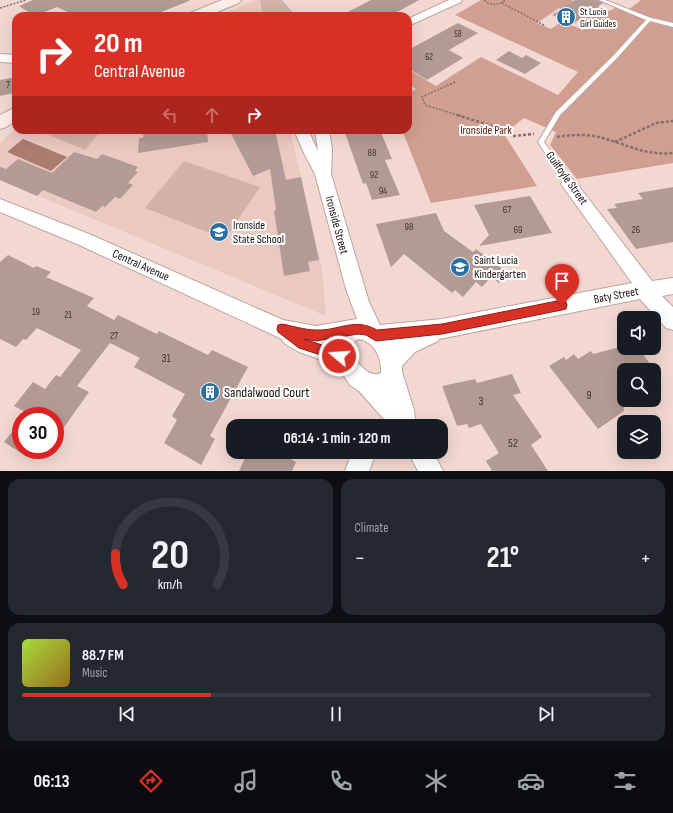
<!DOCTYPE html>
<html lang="en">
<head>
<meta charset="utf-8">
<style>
  body { margin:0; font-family:"Sofia Sans Condensed",sans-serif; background:#242831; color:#f1f3f6; height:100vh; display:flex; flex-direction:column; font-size:15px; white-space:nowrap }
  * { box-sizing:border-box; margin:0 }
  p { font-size:13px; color:#9ea1a6 }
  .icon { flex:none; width:22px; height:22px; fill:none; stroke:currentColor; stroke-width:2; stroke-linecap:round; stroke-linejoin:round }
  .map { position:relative; height:471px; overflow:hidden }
  .details { display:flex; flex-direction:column; gap:8px; padding:8px; background:#0d0f14; flex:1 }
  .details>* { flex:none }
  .banner { position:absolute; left:12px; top:12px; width:400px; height:122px; border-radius:12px; box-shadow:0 4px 16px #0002; background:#d93025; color:#fff; overflow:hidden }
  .tools { position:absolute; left:617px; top:311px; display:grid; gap:8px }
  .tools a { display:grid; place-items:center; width:44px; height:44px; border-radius:8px; background:#171b24; box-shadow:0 4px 16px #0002; font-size:20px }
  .speed { position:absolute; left:12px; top:407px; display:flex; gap:8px; font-size:20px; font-weight:700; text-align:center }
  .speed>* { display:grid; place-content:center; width:52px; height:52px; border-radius:50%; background:#171b24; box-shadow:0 4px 16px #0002; line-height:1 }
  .speed .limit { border:6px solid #d22; background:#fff; color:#111 }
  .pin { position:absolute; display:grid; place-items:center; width:34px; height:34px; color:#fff; margin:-41px -17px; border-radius:50% 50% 50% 0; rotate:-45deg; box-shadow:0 0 4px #0007 }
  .pin .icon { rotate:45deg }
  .me { position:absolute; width:44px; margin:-22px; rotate:288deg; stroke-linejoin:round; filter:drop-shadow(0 0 3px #0008) }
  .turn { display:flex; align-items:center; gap:14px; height:84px; padding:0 16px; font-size:18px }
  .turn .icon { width:52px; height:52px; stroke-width:2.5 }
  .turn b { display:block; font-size:28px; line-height:34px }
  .lanes { display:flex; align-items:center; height:38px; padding:0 16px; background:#0003; justify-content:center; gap:20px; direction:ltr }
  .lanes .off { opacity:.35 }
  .big { font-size:30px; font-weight:700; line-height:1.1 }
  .details .tile { flex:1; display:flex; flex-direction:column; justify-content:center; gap:6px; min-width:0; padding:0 14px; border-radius:12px; background:#242831 }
  .details .dial { align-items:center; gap:0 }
  .dial svg { height:104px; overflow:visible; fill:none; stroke:#363941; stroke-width:7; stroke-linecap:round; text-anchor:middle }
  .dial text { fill:#f1f3f6; stroke:none }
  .song { display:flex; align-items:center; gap:12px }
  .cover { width:48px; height:48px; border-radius:6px; background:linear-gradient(135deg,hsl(80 70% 55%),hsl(40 70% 35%)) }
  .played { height:4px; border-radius:2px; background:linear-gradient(90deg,#d93025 30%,#363941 30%) }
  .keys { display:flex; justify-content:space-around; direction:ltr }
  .heat { display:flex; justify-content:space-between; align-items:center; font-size:22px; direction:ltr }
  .details .tiles { flex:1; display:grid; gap:8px; grid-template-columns:1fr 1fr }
  .tile:last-child { grid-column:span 2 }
  .trip { position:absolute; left:226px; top:419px; width:222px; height:40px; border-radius:12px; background:#171b24; box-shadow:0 4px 16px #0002; font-weight:700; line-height:40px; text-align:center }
  .tab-bar { display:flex; height:64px; justify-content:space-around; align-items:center; background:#090b0e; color:#9ea1a6 }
  .tab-bar .icon { width:28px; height:28px }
  .tab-bar .active { color:#d93025 }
  .tab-bar b { font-size:18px; color:#f1f3f6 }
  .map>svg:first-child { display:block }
</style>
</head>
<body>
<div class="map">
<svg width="673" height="471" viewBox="0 0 673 471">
  <rect width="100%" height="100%" fill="#f2d8d1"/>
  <path fill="#eac9c0" d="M255 0H260L263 16H218Z
    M16 128V130H290L322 268 326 316 0 180V143Z"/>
  <path fill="#d1b1a9" d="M260 0H282L296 16H263Z
    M37 130H101L85 150Z
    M184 161 260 187 225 239 145 208Z"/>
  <path fill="#d19f91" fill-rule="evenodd" d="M481 0H571L583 5 587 2 610 11 616 7 627 11 641 0H673V163L577 179 550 145 556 132 524 118 504 134 537 186 431 203 402 130H408V94L416 89 408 84V69L436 86 481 57 558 95 578 72 455 15ZM559 8 593 23 583 30 562 21 551 29 537 23Z"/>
  <path fill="#ab7b6f" d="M23 139 67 157 51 171 7 152Z"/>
  <path fill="#b39b95" d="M33 0H189V1L151 16H76L57 7 35 16 19 6Z
    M371 0H419L390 16H340Z
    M575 0H598L603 3 573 24 552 15Z
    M458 23 478 33 449 50 463 58 427 80 408 68V50Z
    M509 51 522 58 526 55 541 63 525 74 496 60Z
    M16 77V90L13 91V93L0 96V80Z
    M155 130H207L208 142 138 153 139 138H143L144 132Z
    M229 130H275L286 180 301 177 319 260 308 262 310 271 284 276 274 211 276 210 270 169 253 176Z
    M344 130H380L392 159 385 160 400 195 372 200 366 183 363 184Z
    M74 152 97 159 102 154 138 167 135 171 138 172 128 183 133 185 120 199 115 197 105 207 102 206 96 212 43 190 37 196 0 180V167L6 169 18 159 52 173Z
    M673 187V242L636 249 607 209 617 208 614 204 643 199 638 193Z
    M530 196 552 233 479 246 489 235 474 205Z
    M436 213 444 231 473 252 476 249 508 273 499 283 491 277 482 287 476 282 463 297 455 290 452 293 404 254 391 267 376 224Z
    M8 255 34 268 36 266 51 272 46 277 94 298 87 306 114 320 118 315 157 334 159 331 208 355 212 350 248 367 210 436 215 439 201 465 164 443 177 420 172 416 185 394 134 367 140 358 110 343 77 386 89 392 55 440V416H33L14 406 33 382 45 389 56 375 60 377 81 350 37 328 26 340 23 339 16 347 0 339V262Z
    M624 346V348H639L654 370H624V411L598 429 549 366 564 357 566 360 574 354 578 359 591 351 593 354Z
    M512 374 521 393 513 395 542 437 531 445 548 471H492L486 461 499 453 481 424 469 428 467 424 457 426 442 386 475 379 477 383Z
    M21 420V453L4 442Z
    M248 452H287L285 456 296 462 292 471H239Z"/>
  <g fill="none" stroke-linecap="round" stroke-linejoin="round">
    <g stroke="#bda49e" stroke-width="2">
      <path id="lane" d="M599 0H605L651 18 673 23V27L650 21 617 58 560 115 544 142 572 182 573 184 572 186H566L538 142 556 112 613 56 646 20Z"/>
    </g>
    <g stroke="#bda49e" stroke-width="2">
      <path id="street" d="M449 0H462L461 2 408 26V19Z
        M0 54 16 55V63L0 62Z
        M294 130H308L318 151 315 130H329L332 149 331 174 369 302 380 325 442 319 632 283 564 188 561 184 564 180 569 178 574 180 652 281 673 278V294L662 296 673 307V330L666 328 640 299 439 339 438 341 415 352 402 366V372L414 410 416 426H390L359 391 350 385 339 369 331 363 299 352 284 343 282 339 77 244 0 212V199L89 234 283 320 316 326 357 319 346 289 315 174 304 153ZM358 339C374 341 382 358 381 373 366 381 342 347 358 339Z
        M352 452H376L369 471H345Z
        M408 452H433L443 471H418Z"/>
    </g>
    <g stroke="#bda49e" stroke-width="2">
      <path id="secondary" d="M222 0H241L239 3 207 16H188L190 13Z
        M16 107V121L6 127 0 129V115Z"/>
    </g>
    <path stroke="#81706b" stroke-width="1.5" stroke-dasharray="2 1.5" stroke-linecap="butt" d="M484 0C492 7 497 5 506 0
      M502 3 544 25
      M0 8 26 0
      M455 82 422 97 425 105 461 116"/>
    <path stroke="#81706b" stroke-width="2.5" stroke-dasharray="3 2" stroke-linecap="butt" d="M457 115 492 126 513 136 534 134
      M557 137C569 135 582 134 594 136 624 142 641 156 673 153
      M615 142 656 123 673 121"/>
    <use href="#lane" fill="#fff" fill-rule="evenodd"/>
    <use href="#street" fill="#fff" fill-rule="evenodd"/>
    <use href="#secondary" fill="#feede9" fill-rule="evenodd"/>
  </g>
  <path fill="#d93025" stroke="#8d1f18" d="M562 300 566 302 567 305 566 309 562 310 442 334 376 341 366 335 358 334 316 341 304 339 343 352 345 356 343 359 339 361 299 348 278 332 277 329 278 325 282 324C293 326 305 330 316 330 339 331 354 317 377 330L442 324Z"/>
  <defs>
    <g id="building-disc" transform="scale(1)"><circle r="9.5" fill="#2a6fa4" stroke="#fff"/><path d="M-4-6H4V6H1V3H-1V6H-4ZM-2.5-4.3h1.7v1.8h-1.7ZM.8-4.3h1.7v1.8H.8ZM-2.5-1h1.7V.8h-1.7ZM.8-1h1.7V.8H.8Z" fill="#fff"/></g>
    <g id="school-disc" transform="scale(1)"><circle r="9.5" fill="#2a6fa4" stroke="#fff"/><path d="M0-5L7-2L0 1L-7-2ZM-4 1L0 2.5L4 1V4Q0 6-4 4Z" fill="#fff"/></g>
  </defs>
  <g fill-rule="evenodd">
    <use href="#building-disc" x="566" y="17"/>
    <use href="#school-disc" x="219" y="232"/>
    <use href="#school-disc" x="460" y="267"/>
    <use href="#building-disc" x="210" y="392"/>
  </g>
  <g text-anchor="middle" stroke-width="4" stroke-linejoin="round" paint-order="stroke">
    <g font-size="9" fill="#403330">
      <text x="458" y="37">58</text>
      <text x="429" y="60">62</text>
      <text x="8" y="88">7</text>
    </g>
    <g font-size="10" fill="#19100e" stroke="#fff" text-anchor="start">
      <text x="580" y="15">St Lucia<tspan x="580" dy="12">Girl Guides</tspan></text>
    </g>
    <g font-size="10" fill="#403330">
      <text x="372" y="156">88</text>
      <text x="374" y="178">92</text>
      <text x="383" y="194">94</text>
      <text x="507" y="213">67</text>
      <text x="409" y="230">98</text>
      <text x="518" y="233">69</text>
      <text x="636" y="233">26</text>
      <text x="36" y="315">19</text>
      <text x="68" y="318">21</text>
      <text x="114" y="339">27</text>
    </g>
    <g font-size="12" fill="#571a0b" stroke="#fff">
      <text x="486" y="134">Ironside Park</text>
    </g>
    <g font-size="12" fill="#19100e" stroke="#fff">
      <text transform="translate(567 178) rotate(54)" y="4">Guilfoyle Street</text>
      <text transform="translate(337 225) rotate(75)" y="4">Ironside Street</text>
      <text transform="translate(141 265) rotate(24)" y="4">Central Avenue</text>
      <text transform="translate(616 295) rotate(-11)" y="4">Baty Street</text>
    </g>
    <g font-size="12" fill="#19100e" stroke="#fff" text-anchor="start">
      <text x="233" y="229">Ironside<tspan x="233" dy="14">State School</tspan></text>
      <text x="474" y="264">Saint Lucia<tspan x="474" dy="14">Kindergarten</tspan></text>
    </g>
    <g font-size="12" fill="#403330">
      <text x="166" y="362">31</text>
      <text x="589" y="399">9</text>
      <text x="481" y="405">3</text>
      <text x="513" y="447">52</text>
    </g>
    <g font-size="14" fill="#19100e" stroke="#fff" text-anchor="start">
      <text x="224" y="397">Sandalwood Court</text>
    </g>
  </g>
</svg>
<div class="tools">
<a><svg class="icon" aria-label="sound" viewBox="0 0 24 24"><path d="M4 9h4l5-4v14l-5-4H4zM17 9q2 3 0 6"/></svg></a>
<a><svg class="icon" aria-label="search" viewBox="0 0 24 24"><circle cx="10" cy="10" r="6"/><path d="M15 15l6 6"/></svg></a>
<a><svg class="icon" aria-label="layers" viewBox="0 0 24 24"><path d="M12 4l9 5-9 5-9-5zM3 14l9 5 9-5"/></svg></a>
</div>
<div class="speed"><div class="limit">30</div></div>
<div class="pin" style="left:562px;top:305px;background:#d93025"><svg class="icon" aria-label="arrive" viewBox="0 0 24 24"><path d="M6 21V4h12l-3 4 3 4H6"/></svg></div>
<svg class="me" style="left:339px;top:356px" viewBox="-20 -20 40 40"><circle r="17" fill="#d93025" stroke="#fff" stroke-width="3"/><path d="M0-11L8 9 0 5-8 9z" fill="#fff"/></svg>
<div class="trip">06:14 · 1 min · 120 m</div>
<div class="banner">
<div class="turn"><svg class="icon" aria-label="right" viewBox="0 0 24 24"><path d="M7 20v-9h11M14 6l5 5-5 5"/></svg><div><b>20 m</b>Central Avenue</div></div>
<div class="lanes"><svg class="icon off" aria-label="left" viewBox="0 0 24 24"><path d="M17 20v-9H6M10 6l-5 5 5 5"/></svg><svg class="icon off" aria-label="ahead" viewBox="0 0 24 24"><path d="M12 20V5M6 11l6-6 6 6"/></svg><svg class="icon" aria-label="right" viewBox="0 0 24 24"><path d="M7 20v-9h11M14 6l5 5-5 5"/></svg></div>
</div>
</div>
<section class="details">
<div class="tiles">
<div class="tile dial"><svg viewBox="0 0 100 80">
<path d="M14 69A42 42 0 1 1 86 69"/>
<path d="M14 69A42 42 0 0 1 8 45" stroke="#d93025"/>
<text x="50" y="56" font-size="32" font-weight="700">20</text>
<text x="50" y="72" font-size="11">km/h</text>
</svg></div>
<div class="tile"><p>Climate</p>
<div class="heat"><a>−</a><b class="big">21°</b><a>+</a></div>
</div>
<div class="tile">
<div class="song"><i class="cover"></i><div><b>88.7 FM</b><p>Music</p></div></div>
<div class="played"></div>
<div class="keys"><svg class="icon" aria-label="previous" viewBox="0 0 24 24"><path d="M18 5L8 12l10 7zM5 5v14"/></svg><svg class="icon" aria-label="pause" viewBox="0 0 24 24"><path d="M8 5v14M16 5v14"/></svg><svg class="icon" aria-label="next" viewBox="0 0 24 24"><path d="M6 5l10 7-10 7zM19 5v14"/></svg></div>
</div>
</div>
</section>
<nav class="tab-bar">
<b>06:13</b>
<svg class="icon active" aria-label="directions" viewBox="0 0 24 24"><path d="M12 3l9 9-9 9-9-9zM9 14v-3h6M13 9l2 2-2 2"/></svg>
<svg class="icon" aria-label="music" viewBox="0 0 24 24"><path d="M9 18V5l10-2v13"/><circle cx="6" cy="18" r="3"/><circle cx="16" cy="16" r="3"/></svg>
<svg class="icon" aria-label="phone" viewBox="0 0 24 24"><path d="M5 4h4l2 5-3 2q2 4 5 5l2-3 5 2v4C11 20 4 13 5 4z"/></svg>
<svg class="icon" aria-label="climate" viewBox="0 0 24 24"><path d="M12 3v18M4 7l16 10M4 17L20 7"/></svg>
<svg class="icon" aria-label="car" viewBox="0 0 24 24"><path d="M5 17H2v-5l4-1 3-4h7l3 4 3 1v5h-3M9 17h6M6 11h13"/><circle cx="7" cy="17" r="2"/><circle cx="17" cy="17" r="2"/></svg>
<svg class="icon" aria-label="filters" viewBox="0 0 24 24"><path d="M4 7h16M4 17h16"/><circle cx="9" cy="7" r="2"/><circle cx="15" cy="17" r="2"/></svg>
</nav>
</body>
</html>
